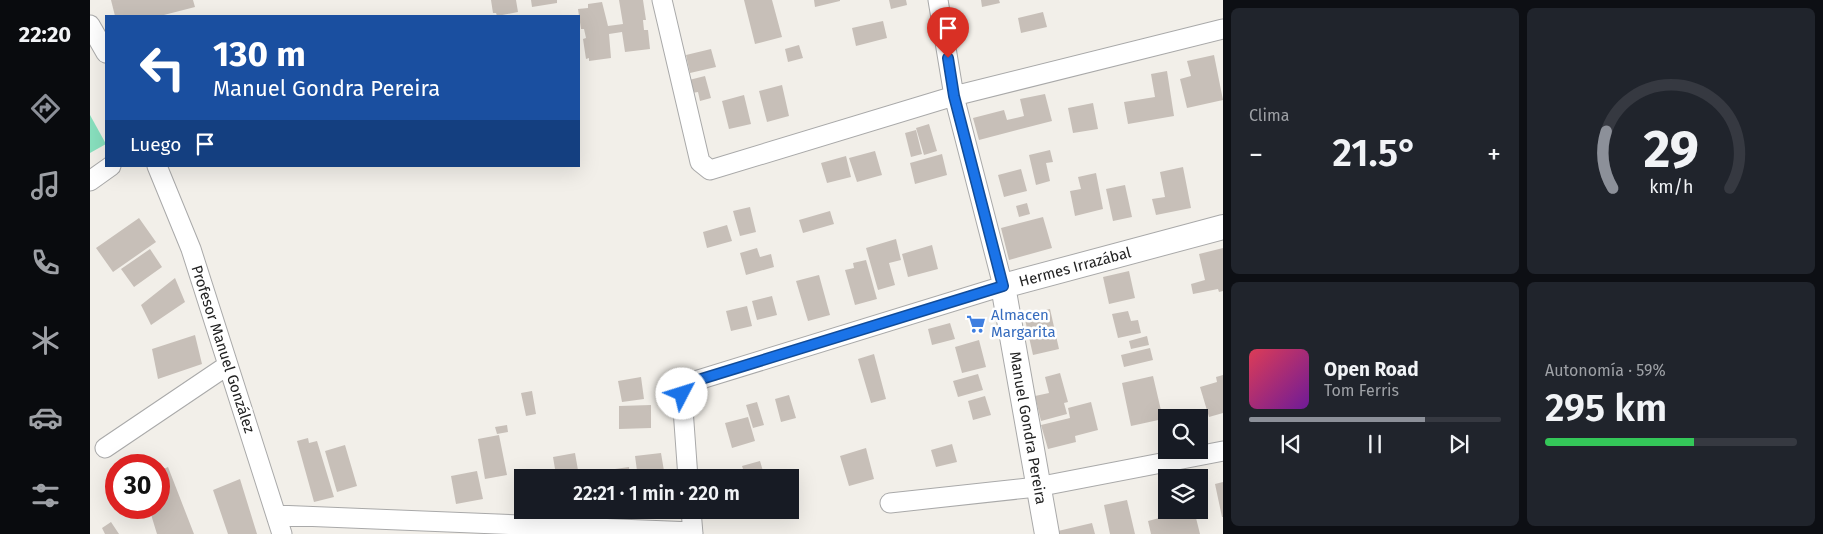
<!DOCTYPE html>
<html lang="es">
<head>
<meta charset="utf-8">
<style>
  body { margin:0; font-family:"Fira Sans",sans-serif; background:#20242c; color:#f1f3f6; height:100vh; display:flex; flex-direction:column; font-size:19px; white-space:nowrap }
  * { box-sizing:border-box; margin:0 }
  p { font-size:16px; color:#9ea1a6 }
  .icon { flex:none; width:28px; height:28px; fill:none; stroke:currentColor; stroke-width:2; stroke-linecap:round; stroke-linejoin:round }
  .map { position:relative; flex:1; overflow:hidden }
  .details { display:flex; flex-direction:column; gap:8px; padding:8px; background:#0d0f14; width:600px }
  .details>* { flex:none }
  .banner { position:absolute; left:15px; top:15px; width:475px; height:152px; border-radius:0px; box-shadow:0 5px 20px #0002; background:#1a4fa0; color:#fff; overflow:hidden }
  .fabs { position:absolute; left:1068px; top:409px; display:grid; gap:10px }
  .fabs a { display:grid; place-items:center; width:50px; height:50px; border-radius:0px; background:#171b24; box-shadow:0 5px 20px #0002; font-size:25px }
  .speed { position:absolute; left:15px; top:454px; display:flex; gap:10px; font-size:25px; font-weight:700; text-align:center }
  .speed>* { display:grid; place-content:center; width:65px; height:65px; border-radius:50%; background:#171b24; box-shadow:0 5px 20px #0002; line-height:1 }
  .speed .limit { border:8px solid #d22; background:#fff; color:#111 }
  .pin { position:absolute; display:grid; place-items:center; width:42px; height:42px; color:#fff; margin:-51px -21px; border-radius:50% 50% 50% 0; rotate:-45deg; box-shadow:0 0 5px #0007 }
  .pin .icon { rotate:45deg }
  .me { position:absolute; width:55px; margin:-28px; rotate:50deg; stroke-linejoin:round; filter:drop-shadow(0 0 4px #0008) }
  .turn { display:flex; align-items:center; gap:18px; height:105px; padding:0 25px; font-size:22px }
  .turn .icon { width:65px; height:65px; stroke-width:2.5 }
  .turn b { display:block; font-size:35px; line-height:42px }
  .then { display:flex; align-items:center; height:48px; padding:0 25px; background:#0003; gap:10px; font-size:19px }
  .big { font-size:38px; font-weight:600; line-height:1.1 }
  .details .widget { flex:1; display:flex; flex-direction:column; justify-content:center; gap:8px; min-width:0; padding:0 18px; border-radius:8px; background:#20242c }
  .details .dial { align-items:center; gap:0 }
  .dial svg { height:130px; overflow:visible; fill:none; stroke:#363941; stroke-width:7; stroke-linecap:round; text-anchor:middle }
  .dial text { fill:#f1f3f6; stroke:none }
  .song { display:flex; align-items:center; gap:15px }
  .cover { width:60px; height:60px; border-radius:8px; background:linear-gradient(135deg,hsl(350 70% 55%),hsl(280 70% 35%)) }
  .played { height:5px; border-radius:2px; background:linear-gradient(90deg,#8c9099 70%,#363941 70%) }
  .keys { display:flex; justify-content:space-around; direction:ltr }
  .heat { display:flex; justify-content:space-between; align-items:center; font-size:28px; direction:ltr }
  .charge { height:8px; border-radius:4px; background:linear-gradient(90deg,#34c759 59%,#363941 0) }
  .details .tiles { flex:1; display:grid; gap:8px; grid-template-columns:repeat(2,1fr) }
  .trip { position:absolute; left:424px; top:469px; width:285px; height:50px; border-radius:0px; background:#171b24; box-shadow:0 5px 20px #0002; font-weight:600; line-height:50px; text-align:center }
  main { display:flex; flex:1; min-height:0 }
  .dock { display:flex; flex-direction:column; width:90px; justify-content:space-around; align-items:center; background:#090b0e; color:#9ea1a6 }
  .dock .icon { width:35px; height:35px }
  .dock .selected { color:#8c9099 }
  .dock b { font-size:22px; color:#f1f3f6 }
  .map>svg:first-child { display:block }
</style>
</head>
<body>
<main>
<nav class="dock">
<b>22:20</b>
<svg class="icon selected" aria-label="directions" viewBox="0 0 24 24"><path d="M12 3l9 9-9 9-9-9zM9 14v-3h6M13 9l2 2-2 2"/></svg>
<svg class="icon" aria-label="music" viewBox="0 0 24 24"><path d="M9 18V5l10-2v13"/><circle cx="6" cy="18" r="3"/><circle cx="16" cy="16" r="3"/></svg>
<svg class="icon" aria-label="phone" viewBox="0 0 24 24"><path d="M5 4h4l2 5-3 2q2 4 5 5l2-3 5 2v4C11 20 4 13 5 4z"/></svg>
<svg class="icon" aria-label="climate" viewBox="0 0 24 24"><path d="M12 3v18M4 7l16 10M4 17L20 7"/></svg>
<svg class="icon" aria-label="car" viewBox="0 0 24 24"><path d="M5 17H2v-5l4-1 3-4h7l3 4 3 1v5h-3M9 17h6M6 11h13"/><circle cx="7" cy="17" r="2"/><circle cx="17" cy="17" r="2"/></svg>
<svg class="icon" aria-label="filters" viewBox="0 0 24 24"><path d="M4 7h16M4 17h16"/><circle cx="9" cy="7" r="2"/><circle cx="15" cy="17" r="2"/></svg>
</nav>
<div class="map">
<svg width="1133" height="534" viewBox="0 0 1133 534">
  <rect width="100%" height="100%" fill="#f2efe9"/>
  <path fill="#88e0be" d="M0 115 16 144 0 153Z"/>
  <path fill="#c7bfb8" d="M21 0H103L105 7 70 16H25Z
    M401 0H426L428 12 407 16 406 13H403Z
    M441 0H467V3L442 7Z
    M529 0H553L556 20H553L554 30H558L560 49 535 52 532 32 519 34 521 58 499 61V58L496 59 493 39 496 38 494 29H491L488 9 498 8V4L512 2 518 26 533 24Z
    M654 0H682L692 37 665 44Z
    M724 0H750V1L725 7Z
    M799 0H816L817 5 801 9Z
    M891 0H909L910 3 892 7Z
    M953 12 957 27 931 33 928 18Z
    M793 21 797 38 766 46 762 28Z
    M709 45 713 58 698 62 695 49Z
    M621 49 626 67 600 73 596 55Z
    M1124 55 1133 100 1097 108 1090 79 1101 76 1097 61Z
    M1077 71 1084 116 1038 124 1034 102 1065 97 1061 74Z
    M615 76 621 98 610 101 608 92 602 93 599 80Z
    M692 85 699 116 677 122 669 91Z
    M955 94 962 121 889 140 883 118 914 110 917 120 934 116 930 99Z
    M654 95 661 124 639 129 632 101Z
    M1003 103 1008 129 983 133 978 108Z
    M839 124 847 151 834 155 826 128Z
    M826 130 832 154 821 157 815 133Z
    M960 150 963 162 956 163 960 181 946 185 939 155Z
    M785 151 792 175 767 182 759 158Z
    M852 154 857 175 825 184 820 163Z
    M756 156 761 177 737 183 731 163Z
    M1093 167 1101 208 1066 215 1062 199 1075 197 1070 172Z
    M931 169 937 191 914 197 908 175Z
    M1006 173 1013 209 985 216 980 191 991 189 988 177Z
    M1035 185 1042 217 1023 221 1016 189Z
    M937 203 940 214 929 217 926 206Z
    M660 207 666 232 650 236 643 211Z
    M740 211 744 224 713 233 709 220Z
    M953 217 962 248 919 260 911 228Z
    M49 218 66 242 23 272 6 248Z
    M637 225 642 241 617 248 613 232Z
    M806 239 811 260 799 263 805 285 788 290 776 248Z
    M842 245 848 269 818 277 812 254Z
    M667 248 670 257 681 254 684 267 656 275 650 253Z
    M1133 248V291L1129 292 1128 289 1103 294 1101 284 1115 280 1109 254Z
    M60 249 72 267 44 287 31 269Z
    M776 260 787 299 765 305 755 270 764 268 763 263Z
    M1039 271 1045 298 1019 304 1013 277Z
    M729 275 740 315 718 321 706 281Z
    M85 278 95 302 61 325 51 305Z
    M682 296 687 315 667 320 662 301Z
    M657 306 662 326 641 331 636 311Z
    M960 309 969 349 943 355 934 315Z
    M1038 311 1041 321 1048 320 1051 333 1028 338 1022 314Z
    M860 323 865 339 842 345 838 329Z
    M105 335 112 364 68 379 62 349Z
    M1057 336 1059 345 1041 349 1039 341Z
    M889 340 896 367 872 373 865 347Z
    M1060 348 1063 360 1034 367 1031 355Z
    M784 354 796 399 781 403 768 359Z
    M970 373 978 402 974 403 977 414 951 421 945 396 959 393 955 377Z
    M888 374 893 390 868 397 863 381Z
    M1133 375V413L1119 417 1110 387 1127 382 1126 377Z
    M1063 376 1073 419 1041 426 1032 383Z
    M551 377 554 399 532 402 528 381Z
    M442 391 446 414 436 416 431 393Z
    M699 395 706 418 691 422 685 399Z
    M895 396 901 415 883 420 878 401Z
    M667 402 674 425 663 428 656 405Z
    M1001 402 1008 430 985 436 986 442 958 449 951 425 980 418 978 408Z
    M561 405V428L529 429V406Z
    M658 417 665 441 642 448 635 423Z
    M417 425 418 432 407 434 405 427Z
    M409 435 417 475 395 479 388 439Z
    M218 438 219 443 227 441 244 497 224 502 207 441Z
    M862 444 867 462 846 467 841 450Z
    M255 445 267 486 247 492 235 451Z
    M776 448 784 479 759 486 750 456Z
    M485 453 489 476 484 478H461V475H466L463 457Z
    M571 453 574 471 565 472 566 478H548L545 456Z
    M670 461 675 478H656L652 466Z
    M78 467 104 534H67L59 508H69V471Z
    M539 467 540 478H519L518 470Z
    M387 471 393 499 366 504 361 476Z
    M150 479 167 534H138L123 490Z
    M1133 482V517H1132L1125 484Z
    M1037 500 1045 534H1020L1014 505Z
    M1076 500V510H1104L1110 534H1061L1058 521 1077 516 1073 501Z
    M21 522 29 534H15L12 528Z
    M1002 523 1005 534H969L968 531Z"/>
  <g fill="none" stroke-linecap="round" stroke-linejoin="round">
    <g stroke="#a9a9a9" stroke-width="21">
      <path id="minor" d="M572 0 610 162 620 170 864 96 1133 29
        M0 25 16 53
        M67 166 101 249 192 534
        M0 181 21 166
        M15 448 138 365
        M598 478 592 395 597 386 608 380 913 286 864 96 848 0
        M800 503 947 487 1133 451
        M601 510 603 534
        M186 515 603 532"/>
    </g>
    <g stroke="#a9a9a9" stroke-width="26">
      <path id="tertiary" d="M957 534 913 286 1133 227"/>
    </g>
    <use href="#minor" stroke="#fff" stroke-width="19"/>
    <use href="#tertiary" stroke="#fff" stroke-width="24"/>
  </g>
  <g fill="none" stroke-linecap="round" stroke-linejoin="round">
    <g stroke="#114b97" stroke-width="12">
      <path id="route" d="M592 394 597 386 608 380 913 286 864 96 858 58"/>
    </g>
    <use href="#route" stroke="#1a73e8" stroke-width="9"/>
  </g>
  <defs>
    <g id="supermarket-bare" transform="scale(1.5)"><path d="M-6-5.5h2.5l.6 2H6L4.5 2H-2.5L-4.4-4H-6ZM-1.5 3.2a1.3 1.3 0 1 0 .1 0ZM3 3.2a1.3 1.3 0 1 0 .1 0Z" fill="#3f7fe0" stroke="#fff" stroke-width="2.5" paint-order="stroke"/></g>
  </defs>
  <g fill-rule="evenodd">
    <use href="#supermarket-bare" x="886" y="324"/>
  </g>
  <g text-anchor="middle" stroke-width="5" stroke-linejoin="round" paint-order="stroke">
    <g font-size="15" fill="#222" stroke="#fff">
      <text transform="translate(985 267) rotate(-15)" y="5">Hermes Irrazábal</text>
      <text transform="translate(133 349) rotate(72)" y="5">Profesor Manuel González</text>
      <text transform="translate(938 428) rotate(80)" y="5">Manuel Gondra Pereira</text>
    </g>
    <g font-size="15" fill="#366cbe" stroke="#fff" text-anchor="start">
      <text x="901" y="320">Almacen<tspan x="901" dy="17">Margarita</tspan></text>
    </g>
  </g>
</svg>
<div class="fabs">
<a><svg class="icon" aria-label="search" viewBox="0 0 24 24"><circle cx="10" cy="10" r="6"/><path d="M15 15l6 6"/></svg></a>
<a><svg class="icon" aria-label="layers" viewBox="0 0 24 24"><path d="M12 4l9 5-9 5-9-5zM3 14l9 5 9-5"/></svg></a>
</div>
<div class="speed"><div class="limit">30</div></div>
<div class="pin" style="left:858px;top:58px;background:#d93025"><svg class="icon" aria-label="arrive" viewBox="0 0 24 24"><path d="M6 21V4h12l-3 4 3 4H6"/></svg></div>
<svg class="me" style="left:592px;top:394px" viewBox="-20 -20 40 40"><circle r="19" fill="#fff"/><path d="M0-13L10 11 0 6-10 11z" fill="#1a73e8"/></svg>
<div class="trip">22:21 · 1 min · 220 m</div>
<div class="banner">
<div class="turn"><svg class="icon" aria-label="left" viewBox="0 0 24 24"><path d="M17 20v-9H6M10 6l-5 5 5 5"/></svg><div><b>130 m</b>Manuel Gondra Pereira</div></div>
<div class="then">Luego<svg class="icon" aria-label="arrive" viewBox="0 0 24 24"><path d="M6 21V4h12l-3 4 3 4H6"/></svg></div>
</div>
</div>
<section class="details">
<div class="tiles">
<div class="widget"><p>Clima</p>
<div class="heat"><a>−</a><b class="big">21.5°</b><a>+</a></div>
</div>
<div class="widget dial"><svg viewBox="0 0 100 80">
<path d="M14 69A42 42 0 1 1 86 69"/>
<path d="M14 69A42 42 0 0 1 10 34" stroke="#8c9099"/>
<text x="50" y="56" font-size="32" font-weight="700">29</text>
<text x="50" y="72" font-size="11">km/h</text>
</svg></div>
<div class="widget">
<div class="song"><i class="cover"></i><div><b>Open Road</b><p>Tom Ferris</p></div></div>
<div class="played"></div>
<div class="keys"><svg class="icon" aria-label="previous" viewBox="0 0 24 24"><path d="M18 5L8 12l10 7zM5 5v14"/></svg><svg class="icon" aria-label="pause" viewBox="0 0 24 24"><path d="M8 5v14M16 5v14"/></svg><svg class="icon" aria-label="next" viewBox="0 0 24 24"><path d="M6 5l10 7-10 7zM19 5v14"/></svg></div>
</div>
<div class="widget"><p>Autonomía · 59%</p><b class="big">295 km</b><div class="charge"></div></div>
</div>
</section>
</main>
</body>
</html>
